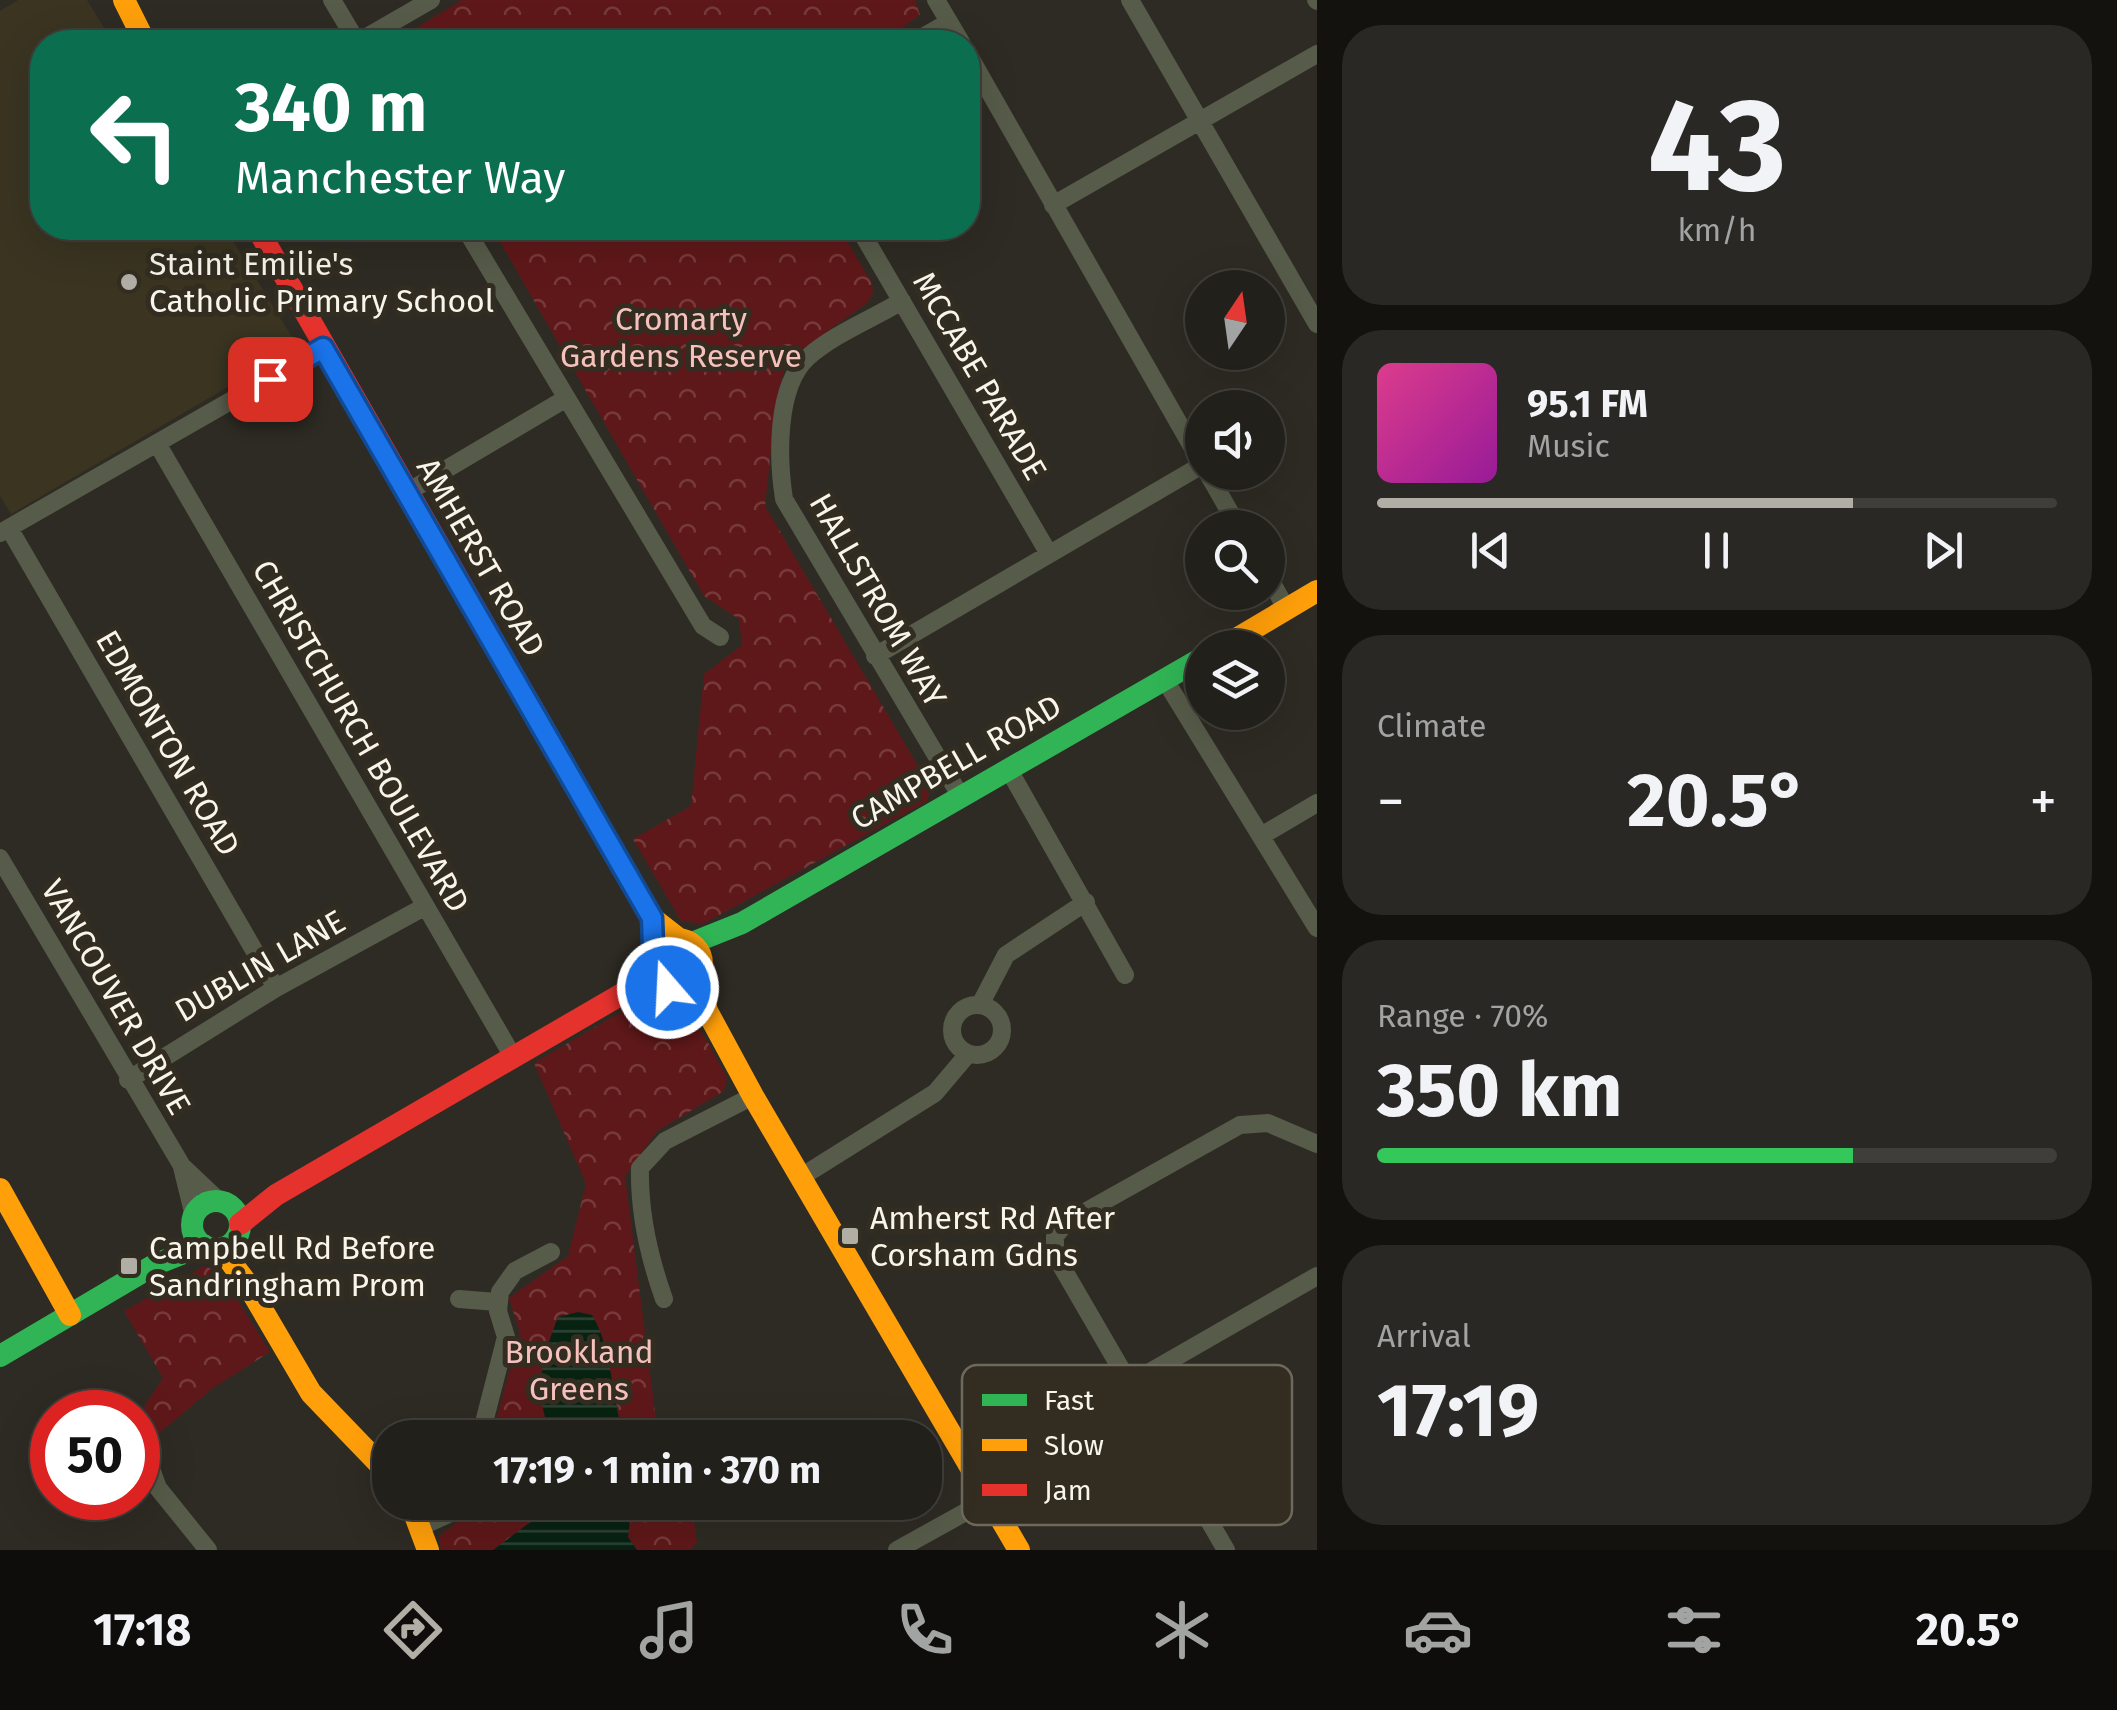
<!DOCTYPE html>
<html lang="en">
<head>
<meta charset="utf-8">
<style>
  body { margin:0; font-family:"Fira Sans",sans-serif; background:#2a2824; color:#f1f3f6; height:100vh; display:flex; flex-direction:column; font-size:38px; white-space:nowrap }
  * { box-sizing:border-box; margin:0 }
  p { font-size:32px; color:#a2a3a3 }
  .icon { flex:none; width:55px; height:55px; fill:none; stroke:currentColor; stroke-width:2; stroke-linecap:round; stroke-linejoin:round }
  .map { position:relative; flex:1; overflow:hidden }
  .panel { display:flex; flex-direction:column; gap:25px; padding:25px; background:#13120f; width:800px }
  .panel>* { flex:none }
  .guide { position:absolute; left:30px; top:30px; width:950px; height:210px; border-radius:40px; box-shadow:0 10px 40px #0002,0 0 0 2px #3f3e3a; background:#0b6e4f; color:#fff; overflow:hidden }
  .needle { width:65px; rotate:13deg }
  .buttons { position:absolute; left:1185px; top:270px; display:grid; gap:20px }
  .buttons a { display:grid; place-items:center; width:100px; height:100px; border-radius:50%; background:#22201b; box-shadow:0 10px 40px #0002,0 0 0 2px #3f3e3a; font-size:50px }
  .speed { position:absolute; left:30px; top:1390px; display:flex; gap:20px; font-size:50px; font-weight:700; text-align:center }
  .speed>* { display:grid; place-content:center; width:130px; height:130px; border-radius:50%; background:#22201b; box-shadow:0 10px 40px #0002,0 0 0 2px #3f3e3a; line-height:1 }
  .speed .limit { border:15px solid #d22; background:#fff; color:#111 }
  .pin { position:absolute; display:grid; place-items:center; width:85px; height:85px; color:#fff; margin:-42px; border-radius:20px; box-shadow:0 5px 15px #0006 }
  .me { position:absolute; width:110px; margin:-55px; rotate:341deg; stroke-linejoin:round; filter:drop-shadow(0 0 8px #0008) }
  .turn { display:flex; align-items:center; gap:35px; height:210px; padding:0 40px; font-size:45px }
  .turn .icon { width:130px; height:130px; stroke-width:2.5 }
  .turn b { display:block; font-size:70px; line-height:85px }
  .big { font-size:75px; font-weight:700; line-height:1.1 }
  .panel .tile { flex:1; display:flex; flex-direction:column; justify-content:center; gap:15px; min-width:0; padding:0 35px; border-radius:40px; background:#2a2824 }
  .panel .dial { align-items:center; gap:0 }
  .dial b { font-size:130px; line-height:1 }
  .song { display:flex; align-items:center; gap:30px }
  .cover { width:120px; height:120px; border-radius:15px; background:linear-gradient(135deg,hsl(330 70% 55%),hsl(300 70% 35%)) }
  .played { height:10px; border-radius:5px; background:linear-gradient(90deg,#b1aea6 70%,#3f3e3a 70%) }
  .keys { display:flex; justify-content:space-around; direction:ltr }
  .heat { display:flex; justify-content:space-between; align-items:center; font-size:55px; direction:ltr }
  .charge { height:15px; border-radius:8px; background:linear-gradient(90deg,#34c759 70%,#3f3e3a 0) }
  .trip { position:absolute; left:372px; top:1420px; width:570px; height:100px; border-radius:40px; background:#22201b; box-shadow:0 10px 40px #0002,0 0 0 2px #3f3e3a; font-weight:700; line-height:100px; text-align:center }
  .menu { display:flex; height:160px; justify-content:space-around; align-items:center; background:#0e0d0b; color:#a2a3a3 }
  .menu .icon { width:70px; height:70px }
  .menu .current { color:#b1aea6 }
  .menu b { font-size:45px; color:#f1f3f6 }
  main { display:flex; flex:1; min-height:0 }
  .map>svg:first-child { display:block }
</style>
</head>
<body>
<main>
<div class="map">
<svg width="1317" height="1550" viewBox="0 0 1317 1550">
  <defs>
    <pattern id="park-crowns" width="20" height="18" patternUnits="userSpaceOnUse" patternTransform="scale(2.5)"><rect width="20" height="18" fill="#5f1819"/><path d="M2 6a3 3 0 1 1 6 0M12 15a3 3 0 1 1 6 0" fill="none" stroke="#773a3b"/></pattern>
    <pattern id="water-rules" width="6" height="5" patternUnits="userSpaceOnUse" patternTransform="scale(2.5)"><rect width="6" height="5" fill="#082212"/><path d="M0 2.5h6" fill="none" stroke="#2d4335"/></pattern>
  </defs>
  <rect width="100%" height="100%" fill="#2e2b24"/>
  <path fill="#3a3421" d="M18 0H87L113 42H42V228H225L292 337 284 354 11 514 0 496V11Z"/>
  <path fill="url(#park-crowns)" d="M462 0H915L920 15 881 42H393Z
    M492 228H839L872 283 873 293 867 303 786 361 776 403 765 506 931 788 927 801 703 924 681 921 633 839 691 806 704 674 742 645 739 619 704 596Z
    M648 996C692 996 706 1043 727 1077L724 1091 657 1131 625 1176 656 1420 666 1437 491 1438 520 1333 509 1298 568 1256 586 1184 534 1063Z
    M204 1266 220 1272 270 1352 213 1388 157 1435 140 1422 145 1405 163 1378 124 1311Z
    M691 1502 697 1542 690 1550H441L439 1536 460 1520 471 1503Z"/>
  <path fill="url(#water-rules)" d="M578 1312 592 1315C614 1351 610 1397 625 1437H552C533 1393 541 1360 558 1317Z
    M549 1502 632 1503 628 1537 637 1550H493L544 1512Z"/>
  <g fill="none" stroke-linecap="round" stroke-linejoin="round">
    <path stroke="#575b49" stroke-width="18" d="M332 0 357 42
      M936 0 961 42
      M1130 0 1317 324
      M1316 0 1317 1
      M358 42 431 0
      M914 42 949 22
      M968 54 1202 464
      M1053 205 1317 54
      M465 228 703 626 720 637
      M859 228 1049 554
      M902 301C872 319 834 334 808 357 775 387 778 460 784 499L961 797
      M158 445 512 1055
      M1207 472 1239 528
      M406 493 565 399
      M9 528 276 988
      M0 533 323 348
      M1268 576 1287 610
      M875 656 1202 465
      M1165 680 1317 928
      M1009 770 1125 975
      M1261 836 1317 803
      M0 858 182 1166 219 1201
      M981 1003 1006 955 1086 902
      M952 1030a25 25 0 1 1 50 0a25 25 0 1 1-50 0Z
      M128 1080 276 988 424 907
      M182 1167 194 1216
      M801 1177 935 1093 968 1054
      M459 1299 497 1302
      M664 1299C649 1257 639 1213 640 1168L665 1141 753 1096
      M1129 1384 1317 1276
      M139 1435 158 1488 208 1550
      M480 1438 506 1337 498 1311 500 1292 515 1271 551 1252
      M422 1526 453 1512 460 1502
      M897 1550 989 1499
      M1226 1550 1055 1255V1236L1067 1222 1240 1125 1268 1123 1317 1144"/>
    <path stroke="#30b455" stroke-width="22" d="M692 943 742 923 1202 658
      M192 1225a24 24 0 1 1 48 0a24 24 0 1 1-48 0Z
      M0 1356 156 1264 204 1245"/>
    <path stroke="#ff9f0a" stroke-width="22" d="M124 0 145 42
      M1221 648 1317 591
      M527 699 652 918 679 939
      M652 964a25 25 0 1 1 50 0a25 25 0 1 1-50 0Z
      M699 977 707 1011 753 1096 1019 1550
      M0 1189 70 1315
      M220 1248 246 1282 311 1393 390 1475
      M410 1502 428 1550"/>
    <path stroke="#e5322d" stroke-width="22" d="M257 228 527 699
      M240 1224 276 1195 634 987 652 964"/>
  </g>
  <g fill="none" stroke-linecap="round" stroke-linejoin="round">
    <g stroke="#114b97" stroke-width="25">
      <path id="route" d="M270 379 323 348 652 918 654 972 668 988"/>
    </g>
    <use href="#route" stroke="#1a73e8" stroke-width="18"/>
  </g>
  <g fill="#b1aea6" stroke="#322d20" stroke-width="4">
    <circle cx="129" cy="282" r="10"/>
    <rect x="840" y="1226" width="20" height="20" rx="5"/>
    <rect x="119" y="1256" width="20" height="20" rx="5"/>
  </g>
  <g text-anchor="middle" stroke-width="10" stroke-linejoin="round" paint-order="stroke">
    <g font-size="32" fill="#f8f5ec" stroke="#322d20" text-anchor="start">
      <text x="149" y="275">Staint Emilie's<tspan x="149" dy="37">Catholic Primary School</tspan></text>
      <text x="870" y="1229">Amherst Rd After<tspan x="870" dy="37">Corsham Gdns</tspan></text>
      <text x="149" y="1259">Campbell Rd Before<tspan x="149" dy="37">Sandringham Prom</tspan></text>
    </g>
    <g font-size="32" fill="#f6c1bc" stroke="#322d20">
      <text x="681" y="330">Cromarty<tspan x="681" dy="37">Gardens Reserve</tspan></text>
      <text x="579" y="1363">Brookland<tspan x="579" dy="37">Greens</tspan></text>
    </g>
    <g font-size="32" fill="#f8f5ec" stroke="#322d20">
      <text transform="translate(980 376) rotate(60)" y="11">MCCABE PARADE</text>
      <text transform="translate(481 557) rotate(60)" y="11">AMHERST ROAD</text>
      <text transform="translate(878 600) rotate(60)" y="11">HALLSTROM WAY</text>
      <text transform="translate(361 736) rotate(60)" y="11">CHRISTCHURCH BOULEVARD</text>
      <text transform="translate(168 743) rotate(60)" y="11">EDMONTON ROAD</text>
      <text transform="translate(956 762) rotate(-30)" y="11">CAMPBELL ROAD</text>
      <text transform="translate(260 966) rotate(-30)" y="11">DUBLIN LANE</text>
      <text transform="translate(116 997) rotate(60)" y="11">VANCOUVER DRIVE</text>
    </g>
  </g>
  <rect x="962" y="1365" width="330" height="160" rx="15" fill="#322d20" stroke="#6d695d" stroke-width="2.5"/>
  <rect x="982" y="1394" width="45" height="12" fill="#30b455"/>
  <rect x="982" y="1439" width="45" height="12" fill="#ff9f0a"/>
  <rect x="982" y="1484" width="45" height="12" fill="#e5322d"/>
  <g font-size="28" fill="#f8f5ec">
    <text x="1044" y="1410">Fast</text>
    <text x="1044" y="1455">Slow</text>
    <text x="1044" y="1500">Jam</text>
  </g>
</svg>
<div class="buttons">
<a><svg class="needle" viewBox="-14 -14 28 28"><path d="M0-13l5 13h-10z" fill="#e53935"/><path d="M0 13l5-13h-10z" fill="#a2a3a3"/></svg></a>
<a><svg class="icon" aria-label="sound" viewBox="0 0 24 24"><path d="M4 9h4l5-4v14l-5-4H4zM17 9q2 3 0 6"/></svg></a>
<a><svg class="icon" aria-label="search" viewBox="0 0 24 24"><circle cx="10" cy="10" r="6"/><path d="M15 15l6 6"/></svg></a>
<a><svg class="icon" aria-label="layers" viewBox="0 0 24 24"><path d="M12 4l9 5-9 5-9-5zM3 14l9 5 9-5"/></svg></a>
</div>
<div class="speed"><div class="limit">50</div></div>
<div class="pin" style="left:270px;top:379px;background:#d93025"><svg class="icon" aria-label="arrive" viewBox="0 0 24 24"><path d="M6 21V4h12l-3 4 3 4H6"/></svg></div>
<svg class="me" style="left:668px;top:988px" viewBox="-20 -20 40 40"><circle r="17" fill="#1a73e8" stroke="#fff" stroke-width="3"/><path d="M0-11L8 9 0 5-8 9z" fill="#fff"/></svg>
<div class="trip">17:19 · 1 min · 370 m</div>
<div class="guide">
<div class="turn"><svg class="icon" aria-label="left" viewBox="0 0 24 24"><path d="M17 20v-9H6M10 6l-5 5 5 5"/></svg><div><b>340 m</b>Manchester Way</div></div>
</div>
</div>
<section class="panel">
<div class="tile dial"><b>43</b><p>km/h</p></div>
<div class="tile">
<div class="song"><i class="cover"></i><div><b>95.1 FM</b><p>Music</p></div></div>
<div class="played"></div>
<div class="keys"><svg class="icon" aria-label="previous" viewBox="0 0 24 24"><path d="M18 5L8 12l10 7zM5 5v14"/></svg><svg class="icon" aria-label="pause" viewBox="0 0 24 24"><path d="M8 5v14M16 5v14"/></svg><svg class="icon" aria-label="next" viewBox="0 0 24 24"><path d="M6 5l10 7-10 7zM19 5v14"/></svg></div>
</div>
<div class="tile"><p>Climate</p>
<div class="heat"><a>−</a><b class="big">20.5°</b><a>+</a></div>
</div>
<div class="tile"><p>Range · 70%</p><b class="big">350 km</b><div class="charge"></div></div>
<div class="tile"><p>Arrival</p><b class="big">17:19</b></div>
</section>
</main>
<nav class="menu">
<b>17:18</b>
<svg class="icon current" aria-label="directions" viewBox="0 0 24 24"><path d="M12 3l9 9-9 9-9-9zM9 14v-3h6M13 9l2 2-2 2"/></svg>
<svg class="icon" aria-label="music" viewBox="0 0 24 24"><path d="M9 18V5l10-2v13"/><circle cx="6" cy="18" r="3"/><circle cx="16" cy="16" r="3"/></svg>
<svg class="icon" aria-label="phone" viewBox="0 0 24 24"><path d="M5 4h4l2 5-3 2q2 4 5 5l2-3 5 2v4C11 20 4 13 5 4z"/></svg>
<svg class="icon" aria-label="climate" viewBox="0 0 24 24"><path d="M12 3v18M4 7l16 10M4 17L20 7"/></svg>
<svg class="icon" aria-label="car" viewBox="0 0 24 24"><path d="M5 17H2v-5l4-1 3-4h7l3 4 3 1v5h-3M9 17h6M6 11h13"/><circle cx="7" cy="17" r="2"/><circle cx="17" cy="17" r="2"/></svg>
<svg class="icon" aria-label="filters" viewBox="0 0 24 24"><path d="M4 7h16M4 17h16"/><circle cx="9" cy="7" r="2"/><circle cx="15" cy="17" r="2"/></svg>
<b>20.5°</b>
</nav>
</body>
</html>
